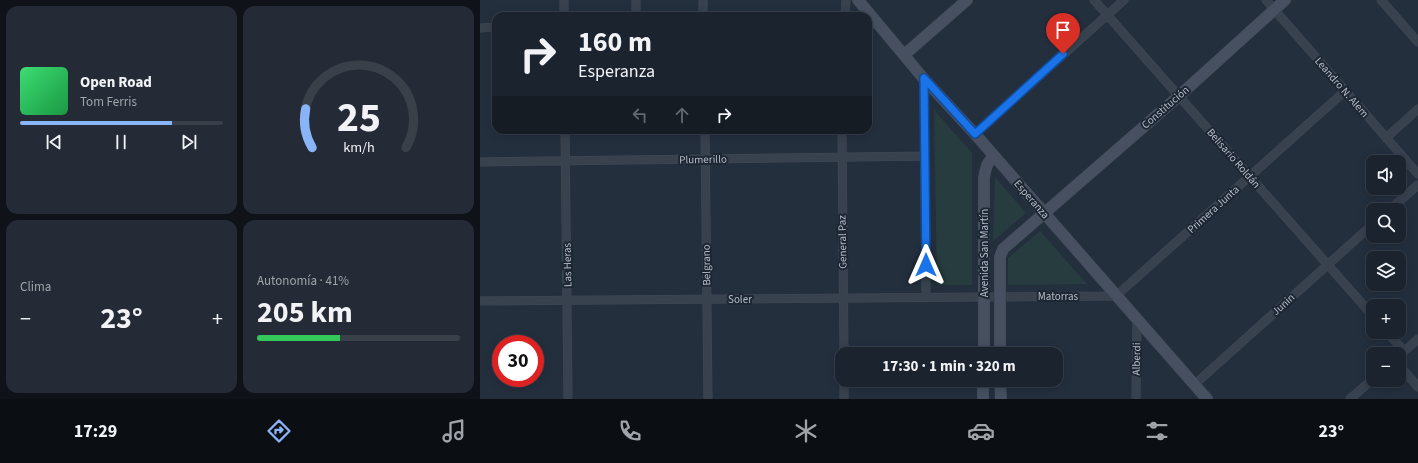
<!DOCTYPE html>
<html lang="es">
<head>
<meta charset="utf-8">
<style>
  body { margin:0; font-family:"Source Sans 3",sans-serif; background:#242b36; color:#f1f3f6; height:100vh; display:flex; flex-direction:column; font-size:15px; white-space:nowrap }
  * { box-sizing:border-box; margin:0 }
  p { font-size:13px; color:#a0a4aa }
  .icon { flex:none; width:22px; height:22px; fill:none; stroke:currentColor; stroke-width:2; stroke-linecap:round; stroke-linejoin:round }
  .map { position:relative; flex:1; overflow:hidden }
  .panel { display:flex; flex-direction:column; gap:6px; padding:6px; background:#0f1319; width:480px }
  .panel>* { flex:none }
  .hud { position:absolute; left:12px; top:12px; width:380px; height:122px; border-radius:12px; box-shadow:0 2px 10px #0003,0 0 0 1px #39404a; background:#1b232e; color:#f1f3f6; overflow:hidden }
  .buttons { position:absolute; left:886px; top:155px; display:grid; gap:8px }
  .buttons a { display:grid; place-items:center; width:40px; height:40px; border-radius:8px; background:#1b232e; box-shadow:0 2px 10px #0003,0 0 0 1px #39404a; font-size:20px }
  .speed { position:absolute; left:12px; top:335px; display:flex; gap:8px; font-size:20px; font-weight:700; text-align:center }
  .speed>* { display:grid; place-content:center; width:52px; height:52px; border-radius:50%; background:#1b232e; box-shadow:0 2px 10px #0003,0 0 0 1px #39404a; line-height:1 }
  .speed .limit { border:6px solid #d22; background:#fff; color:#111 }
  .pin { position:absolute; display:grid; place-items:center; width:34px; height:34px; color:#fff; margin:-41px -17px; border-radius:50% 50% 50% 0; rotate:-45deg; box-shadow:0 0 4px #0007 }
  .pin .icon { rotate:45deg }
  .me { position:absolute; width:44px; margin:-22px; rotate:0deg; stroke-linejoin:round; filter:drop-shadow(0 0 3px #0008) }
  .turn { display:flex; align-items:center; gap:14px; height:84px; padding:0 20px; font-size:18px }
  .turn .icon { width:52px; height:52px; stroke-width:2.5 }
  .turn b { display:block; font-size:28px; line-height:34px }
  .lanes { display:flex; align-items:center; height:38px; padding:0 20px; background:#0003; justify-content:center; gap:20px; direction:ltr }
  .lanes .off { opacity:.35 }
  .big { font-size:30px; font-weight:700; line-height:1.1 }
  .panel .tile { flex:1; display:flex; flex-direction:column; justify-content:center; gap:6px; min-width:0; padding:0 14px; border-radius:12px; background:#242b36 }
  .panel .dial { align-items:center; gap:0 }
  .dial svg { height:104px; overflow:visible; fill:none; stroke:#39404a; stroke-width:7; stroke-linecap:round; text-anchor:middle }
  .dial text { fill:#f1f3f6; stroke:none }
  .song { display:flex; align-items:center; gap:12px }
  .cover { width:48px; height:48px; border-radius:6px; background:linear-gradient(135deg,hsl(140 70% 55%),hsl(140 70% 35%)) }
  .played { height:4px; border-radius:2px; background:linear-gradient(90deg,#8ab4f8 75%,#39404a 75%) }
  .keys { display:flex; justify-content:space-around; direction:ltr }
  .heat { display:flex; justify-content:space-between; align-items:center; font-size:22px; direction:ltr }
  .charge { height:6px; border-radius:3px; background:linear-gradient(90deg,#34c759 41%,#39404a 0) }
  .panel .tiles { flex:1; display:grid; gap:6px; grid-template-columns:repeat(2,1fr) }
  .trip { position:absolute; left:355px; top:347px; width:228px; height:40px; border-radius:12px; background:#1b232e; box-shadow:0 2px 10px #0003,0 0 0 1px #39404a; font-weight:700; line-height:40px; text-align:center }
  .tab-bar { display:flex; height:64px; justify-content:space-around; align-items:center; background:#0b0e12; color:#a0a4aa }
  .tab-bar .icon { width:28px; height:28px }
  .tab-bar .current { color:#8ab4f8 }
  .tab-bar b { font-size:18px; color:#f1f3f6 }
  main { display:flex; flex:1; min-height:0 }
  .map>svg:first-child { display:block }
</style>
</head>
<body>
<main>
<section class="panel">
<div class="tiles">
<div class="tile">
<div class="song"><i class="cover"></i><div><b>Open Road</b><p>Tom Ferris</p></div></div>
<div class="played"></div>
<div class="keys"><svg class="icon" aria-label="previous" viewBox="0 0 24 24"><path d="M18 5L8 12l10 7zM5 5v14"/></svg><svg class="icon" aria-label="pause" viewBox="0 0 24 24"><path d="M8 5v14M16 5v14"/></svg><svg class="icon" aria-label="next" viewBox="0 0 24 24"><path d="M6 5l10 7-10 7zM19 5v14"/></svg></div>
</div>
<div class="tile dial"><svg viewBox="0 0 100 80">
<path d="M14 69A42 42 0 1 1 86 69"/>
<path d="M14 69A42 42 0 0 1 9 39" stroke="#8ab4f8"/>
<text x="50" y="56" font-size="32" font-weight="700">25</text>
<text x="50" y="72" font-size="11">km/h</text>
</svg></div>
<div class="tile"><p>Clima</p>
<div class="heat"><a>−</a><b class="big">23°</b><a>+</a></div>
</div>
<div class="tile"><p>Autonomía · 41%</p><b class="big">205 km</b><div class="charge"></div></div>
</div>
</section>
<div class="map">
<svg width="938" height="399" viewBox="0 0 938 399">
  <rect width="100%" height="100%" fill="#242f3e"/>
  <path fill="#263c3f" d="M454 110 492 153V285H457Z
    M515 177 546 213 513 241Z
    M560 231 607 284 528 285V258Z"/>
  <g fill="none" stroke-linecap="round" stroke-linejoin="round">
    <g stroke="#414a57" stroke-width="9">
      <path id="street" d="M84 0V16
        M156 0V16
        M223 0V16
        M614 0 893 316
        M786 0 938 174
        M901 0 938 42
        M365 16 366 0
        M388 24H399
        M0 28 16 27
        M444 79 446 297
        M85 130 88 399
        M225 130 228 399
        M362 130 364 354
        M495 134 644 0
        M906 138 938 109
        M0 162 445 156
        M909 210 938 185
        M0 301 636 296 865 91
        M907 332 924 351
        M919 356 938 339
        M919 365 938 387
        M364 380V399
        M714 385 893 224
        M656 399 657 319
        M870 399 893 379"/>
    </g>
    <g stroke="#414a57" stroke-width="12">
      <path id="secondary" d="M378 0 444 79 495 134 727 399
        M424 55 487 0
        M504 354V178C506 168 506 162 515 157
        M520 354V257L523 249 699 96 805 0
        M520 380 521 399
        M503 399V380"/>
    </g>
    <use href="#street" stroke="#38414e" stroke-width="8"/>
    <use href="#secondary" stroke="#465061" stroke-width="11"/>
  </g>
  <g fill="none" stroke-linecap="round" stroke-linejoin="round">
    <g stroke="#114b97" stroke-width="10">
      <path id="route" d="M446 265 444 78 495 134 583 54"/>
    </g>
    <use href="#route" stroke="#1a73e8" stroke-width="7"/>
  </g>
  <g text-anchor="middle" stroke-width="4" stroke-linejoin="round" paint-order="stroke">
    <g font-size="11" fill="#b4bcc9" stroke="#1d2633">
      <text transform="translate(862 87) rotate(49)" y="4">Leandro N. Alem</text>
      <text transform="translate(685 107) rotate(-41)" y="4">Constitución</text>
      <text transform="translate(754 158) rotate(49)" y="4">Belisario Roldán</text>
      <text transform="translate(223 159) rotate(-1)" y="4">Plumerillo</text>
      <text transform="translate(552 199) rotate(49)" y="4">Esperanza</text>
      <text transform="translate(733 209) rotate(-42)" y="4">Primera Junta</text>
      <text transform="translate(362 242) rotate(-91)" y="4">General Paz</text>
      <text transform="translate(504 253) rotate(-90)" y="4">Avenida San Martín</text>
      <text transform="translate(87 265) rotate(-91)" y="4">Las Heras</text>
      <text transform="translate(226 265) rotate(-91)" y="4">Belgrano</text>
      <text x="578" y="300">Matorras</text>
      <text x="260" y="303">Soler</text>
      <text transform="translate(803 304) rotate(-42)" y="4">Junin</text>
      <text transform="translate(656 359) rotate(-89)" y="4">Alberdi</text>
    </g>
  </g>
</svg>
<div class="buttons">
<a><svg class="icon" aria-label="sound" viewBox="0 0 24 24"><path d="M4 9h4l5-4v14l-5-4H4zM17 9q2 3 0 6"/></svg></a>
<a><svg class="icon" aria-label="search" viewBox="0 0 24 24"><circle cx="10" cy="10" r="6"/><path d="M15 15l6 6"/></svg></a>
<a><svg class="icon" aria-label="layers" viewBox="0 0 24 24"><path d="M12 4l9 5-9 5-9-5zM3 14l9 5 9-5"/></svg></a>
<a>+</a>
<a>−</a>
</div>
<div class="speed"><div class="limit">30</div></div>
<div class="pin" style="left:583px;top:54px;background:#d93025"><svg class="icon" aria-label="arrive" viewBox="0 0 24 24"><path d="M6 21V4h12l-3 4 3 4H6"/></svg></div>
<svg class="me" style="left:446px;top:265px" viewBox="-20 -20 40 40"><path d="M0-17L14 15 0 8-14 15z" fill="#1a73e8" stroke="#fff" stroke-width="4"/></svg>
<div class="trip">17:30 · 1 min · 320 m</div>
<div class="hud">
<div class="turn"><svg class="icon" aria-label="right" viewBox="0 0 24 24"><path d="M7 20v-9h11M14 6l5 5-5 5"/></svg><div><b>160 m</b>Esperanza</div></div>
<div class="lanes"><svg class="icon off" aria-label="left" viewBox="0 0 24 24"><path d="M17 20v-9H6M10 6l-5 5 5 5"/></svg><svg class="icon off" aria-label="ahead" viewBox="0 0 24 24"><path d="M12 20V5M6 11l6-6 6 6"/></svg><svg class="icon" aria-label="right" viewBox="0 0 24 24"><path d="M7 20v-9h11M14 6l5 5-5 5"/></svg></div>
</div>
</div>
</main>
<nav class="tab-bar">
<b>17:29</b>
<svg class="icon current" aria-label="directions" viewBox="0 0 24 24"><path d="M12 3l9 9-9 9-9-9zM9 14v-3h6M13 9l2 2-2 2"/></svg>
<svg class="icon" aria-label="music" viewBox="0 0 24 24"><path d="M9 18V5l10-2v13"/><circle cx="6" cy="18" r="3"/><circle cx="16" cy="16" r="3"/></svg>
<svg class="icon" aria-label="phone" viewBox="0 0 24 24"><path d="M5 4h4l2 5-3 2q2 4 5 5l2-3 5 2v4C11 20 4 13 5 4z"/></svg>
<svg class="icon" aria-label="climate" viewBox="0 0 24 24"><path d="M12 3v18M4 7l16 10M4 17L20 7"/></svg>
<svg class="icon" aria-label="car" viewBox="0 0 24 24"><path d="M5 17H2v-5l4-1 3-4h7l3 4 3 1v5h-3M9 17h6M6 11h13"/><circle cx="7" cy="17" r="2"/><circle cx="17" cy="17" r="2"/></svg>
<svg class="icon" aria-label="filters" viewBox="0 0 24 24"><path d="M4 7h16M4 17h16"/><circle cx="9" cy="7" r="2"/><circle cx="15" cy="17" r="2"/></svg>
<b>23°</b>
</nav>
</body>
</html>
